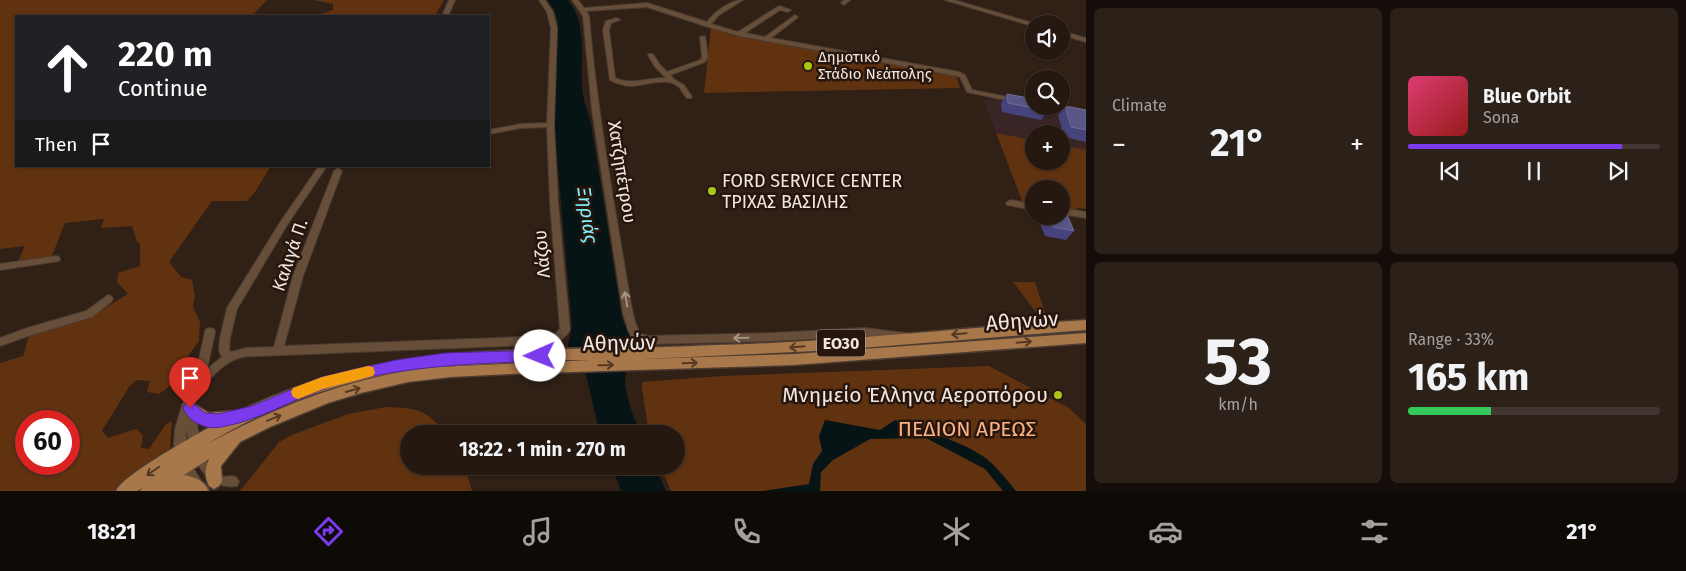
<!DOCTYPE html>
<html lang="en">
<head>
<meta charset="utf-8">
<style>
  body { margin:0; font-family:"Fira Sans",sans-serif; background:#2c2119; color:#f1f3f6; height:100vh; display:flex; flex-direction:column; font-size:19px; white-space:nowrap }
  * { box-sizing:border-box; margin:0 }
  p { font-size:16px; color:#a3a09f }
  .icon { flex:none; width:28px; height:28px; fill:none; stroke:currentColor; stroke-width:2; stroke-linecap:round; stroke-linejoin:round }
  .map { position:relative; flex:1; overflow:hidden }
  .details { display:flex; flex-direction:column; gap:8px; padding:8px; background:#140d09; width:600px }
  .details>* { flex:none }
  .top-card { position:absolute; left:15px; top:15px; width:475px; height:152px; border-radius:0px; box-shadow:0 1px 4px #0004,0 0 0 1px #413730; background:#202124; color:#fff; overflow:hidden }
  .controls { position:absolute; left:1025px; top:15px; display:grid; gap:10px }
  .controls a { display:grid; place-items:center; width:45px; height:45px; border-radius:50%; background:#241810; box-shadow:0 1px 4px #0004,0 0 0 1px #413730; font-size:25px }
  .speed { position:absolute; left:15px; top:410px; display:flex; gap:10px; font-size:25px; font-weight:700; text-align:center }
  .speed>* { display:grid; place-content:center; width:65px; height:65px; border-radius:50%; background:#241810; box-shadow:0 1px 4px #0004,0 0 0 1px #413730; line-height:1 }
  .speed .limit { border:8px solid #d22; background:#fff; color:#111 }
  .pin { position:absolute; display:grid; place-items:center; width:42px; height:42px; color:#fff; margin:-51px -21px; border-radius:50% 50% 50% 0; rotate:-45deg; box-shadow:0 0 5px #0007 }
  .pin .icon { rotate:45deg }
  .me { position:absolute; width:55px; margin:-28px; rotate:269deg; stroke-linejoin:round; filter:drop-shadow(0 0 4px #0008) }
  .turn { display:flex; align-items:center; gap:18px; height:105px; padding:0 20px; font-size:22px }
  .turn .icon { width:65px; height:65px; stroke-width:2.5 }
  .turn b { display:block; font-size:35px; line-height:42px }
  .then { display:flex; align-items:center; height:48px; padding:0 20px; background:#0003; gap:10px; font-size:19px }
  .big { font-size:38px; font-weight:700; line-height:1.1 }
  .details .widget { flex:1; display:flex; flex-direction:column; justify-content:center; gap:8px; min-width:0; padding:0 18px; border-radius:8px; background:#2c2119 }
  .details .dial { align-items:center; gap:0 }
  .dial b { font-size:65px; line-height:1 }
  .song { display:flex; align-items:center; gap:15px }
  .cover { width:60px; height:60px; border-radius:8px; background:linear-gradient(135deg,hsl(340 70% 55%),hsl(0 70% 35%)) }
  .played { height:5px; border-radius:2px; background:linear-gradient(90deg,#7c3aed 85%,#413730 85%) }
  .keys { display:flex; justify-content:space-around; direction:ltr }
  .heat { display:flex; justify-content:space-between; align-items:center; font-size:28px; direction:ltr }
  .charge { height:8px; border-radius:4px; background:linear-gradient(90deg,#34c759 33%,#413730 0) }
  .details .tiles { flex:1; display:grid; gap:8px; grid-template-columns:repeat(2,1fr) }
  .trip { position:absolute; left:400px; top:425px; width:285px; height:50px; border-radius:25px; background:#241810; box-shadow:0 1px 4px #0004,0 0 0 1px #413730; font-weight:700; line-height:50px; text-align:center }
  .tabs { display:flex; height:80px; justify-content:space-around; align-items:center; background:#0e0a06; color:#a3a09f }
  .tabs .icon { width:35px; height:35px }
  .tabs .current { color:#7c3aed }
  .tabs b { font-size:22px; color:#f1f3f6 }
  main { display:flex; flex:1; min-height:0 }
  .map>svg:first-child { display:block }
</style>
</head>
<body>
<main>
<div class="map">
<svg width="1086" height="491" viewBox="0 0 1086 491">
  <rect width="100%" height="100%" fill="#302016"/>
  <path fill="#392525" d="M986 98 1086 118V150L1061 145V134H1034V140L996 133 984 100Z"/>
  <path fill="#603210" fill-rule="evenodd" d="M0 0H267L252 16H16V166H271L255 192 247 201H212L169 262 181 277 192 280 195 296 193 307 200 322 199 341 180 367H191L192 370 159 394 147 392 150 381 137 380 129 387 102 431 108 438 136 429 143 435 141 448 149 449 166 424 172 421 170 449 115 491H0V363L23 356 29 336 87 319 128 294 117 282 118 273 140 266V243L137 242 132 226 101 228 104 219 65 223 51 258 17 263 25 246 0 249ZM26 421H69V464H26Z
    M313 0H444L435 16H314L333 10V4Z
    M711 28 735 36 956 75 960 88 704 93Z
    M996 133 1034 140V161H1061V145L1086 150V209L1078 208 1073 211 1061 209V189H1034V204L1023 203Z
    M1013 282H1035L1047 319 1039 316Z
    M989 366 1069 408 1086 424V491H671L660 466H676V434H649L642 388V382L723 376Z
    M386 407C419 408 424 409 447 434H409V466H465L472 491H240L279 442 294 434 348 414Z"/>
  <path fill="#061416" d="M547 0H568C590 27 578 62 583 94 584 104 589 114 591 124L622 318C625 327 635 342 633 351 631 362 625 370 625 381 626 399 634 418 641 434H600L586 375 568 345 572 325 554 124 558 23 554 9Z
    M825 420 880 430 895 420C920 429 960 441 981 455 995 464 1005 478 1016 491H1003L985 469 926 438 870 439 833 460 821 472 820 491H763L809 484 813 464 822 451 819 436Z
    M612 466H655L666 491H621Z"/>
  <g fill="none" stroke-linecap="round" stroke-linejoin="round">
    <g stroke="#4b3c32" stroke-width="2">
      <path id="minor" d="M449 0H455L448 16H442Z
        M539 0H545L553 12 557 28 554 125 558 202 570 330C565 338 560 341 551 344L259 356C252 356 245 356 239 358 219 364 203 386 194 403 196 409 196 416 197 423 199 442 204 465 221 477L233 476 237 478 239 482 237 486C203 491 191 453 186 428 185 446 189 464 200 479 203 484 208 486 210 491H194L188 481 177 454 174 444 175 429 182 405 197 380V368L205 332 206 329 210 328 214 329 215 332 207 369 222 357 219 351 220 338 227 308 281 221 319 166H327L287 225 237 309 230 338 229 350 231 352 246 348 274 347 293 276 334 171 338 168 342 171 303 276 284 346 551 336 555 334 560 329 550 202 547 127 521 128 489 134V130L521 124 547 123 551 28 547 12Z
        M572 0H578L584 8 647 3 707 22C715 12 729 0 743 0L719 15 711 24 738 32 779 6 791 10 788 12 780 10 745 33 765 37 795 15 798 17 797 18 771 38 959 72 965 75 972 90 1034 102V106L967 92 960 77 957 76 739 36 705 26 647 7 586 11 589 16C597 113 615 208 631 304L635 322 640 334 648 336 773 333 865 328 906 333 910 334 911 337 910 340 906 341 865 336 773 341 648 344 633 340 628 330 623 313 592 110 583 16Z
        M844 0H850L844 5 841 3Z
        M945 0H954L1036 24H1034V27L1032 26Z
        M617 18 620 20 611 23 609 30 615 78C633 86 648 77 666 78L655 67 648 55 649 54H653L660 65 667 72 700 60 702 57 700 37 705 36 708 57 705 62 670 75 673 78V79L684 85 692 97 691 98H687C684 95 682 91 680 88 668 76 648 85 633 86 624 86 618 84 610 80L603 30 606 21Z
        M1061 31 1086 38V42L1061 35Z
        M1043 106H1058L1086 112V116Z
        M1010 200 1034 204V210L1007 205 1006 203Z
        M1061 208 1086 212V218L1061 214Z
        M56 256 59 257 60 259 59 261 0 270V264Z
        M108 295 111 296 113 299 111 302 92 317 28 336 0 346V338L27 328 86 311Z"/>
    </g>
    <g stroke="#4b3c32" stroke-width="3">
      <path id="major" d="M1086 320V330L836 350 646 359 794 354 1086 333V343L794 365 510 374 451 377 408 382 361 393 328 403 270 427 240 442 221 466 222 481 219 486 214 489 209 486C204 476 205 469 209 459L184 475C194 477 206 481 208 491H140L142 488 137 491H116C123 475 192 437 210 427 198 424 188 419 183 408L185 403 190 402 209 413 232 411 236 413C360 351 476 350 611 348 657 348 703 345 750 344 862 339 974 327 1086 320ZM554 360H590L437 367ZM435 367C354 376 277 406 207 444 278 402 352 376 435 367Z"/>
    </g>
    <use href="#minor" fill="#664e39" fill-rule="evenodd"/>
    <use href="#major" fill="#a8774a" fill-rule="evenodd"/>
  </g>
  <path fill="#47437c" d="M1007 94 1048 111 1041 120 1002 112 1001 104Z
    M1065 106 1086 110V142L1064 137 1058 115Z
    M1037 216H1061L1074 231 1066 240 1045 236Z"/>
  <path fill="#595586" stroke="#716c94" d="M1007 94 1034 99V106H1047L1048 111 1008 103Z
    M1065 106 1086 110V130L1071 127Z
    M1061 209 1065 210 1074 231 1053 227 1049 216H1061Z"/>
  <defs><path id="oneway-shaft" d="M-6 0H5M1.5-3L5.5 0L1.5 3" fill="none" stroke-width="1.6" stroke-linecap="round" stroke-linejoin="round" transform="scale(1.25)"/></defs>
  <g stroke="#a59384">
    <use href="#oneway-shaft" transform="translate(626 299) rotate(-100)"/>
    <use href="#oneway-shaft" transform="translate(741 338) rotate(179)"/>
  </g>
  <g stroke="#543822">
    <use href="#oneway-shaft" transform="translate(959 334) rotate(175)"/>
    <use href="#oneway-shaft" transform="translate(1024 342) rotate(-5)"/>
    <use href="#oneway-shaft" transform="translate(797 347) rotate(175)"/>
    <use href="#oneway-shaft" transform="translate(690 363) rotate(-2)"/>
    <use href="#oneway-shaft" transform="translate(606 365) rotate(-1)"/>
    <use href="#oneway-shaft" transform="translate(353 390) rotate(-16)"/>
    <use href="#oneway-shaft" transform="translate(274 418) rotate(-22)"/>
    <use href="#oneway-shaft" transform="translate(153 471) rotate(145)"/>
  </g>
  <path fill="#7c3aed" stroke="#51269a" d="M540 350 544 351 546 356 544 360 540 361C467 364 394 366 324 389 289 401 258 421 221 427 205 430 189 422 183 408L185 403 190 401 205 413 218 414 252 406 322 377 396 360 445 353Z"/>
  <path fill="#f59e0b" d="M368 366 373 367 375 372 373 376 323 389 298 399 293 397 291 392 293 388 322 377Z"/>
  <g fill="#aac719" stroke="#26160d" stroke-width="2">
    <circle cx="808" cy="66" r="5"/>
    <circle cx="712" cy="191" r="5"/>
    <circle cx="1058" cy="395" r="5"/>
  </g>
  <g text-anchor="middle" stroke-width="5" stroke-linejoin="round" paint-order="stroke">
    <g font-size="15" fill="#f2e7e0" stroke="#26160d" text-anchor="start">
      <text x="818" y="62">Δημοτικό<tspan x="818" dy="17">Στάδιο Νεάπολης</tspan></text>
    </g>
    <rect fill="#26160d" stroke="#b5a8a1" stroke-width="1" x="817" y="329.5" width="48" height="27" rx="4"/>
    <g font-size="16" font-weight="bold" fill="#f2e7e0">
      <text x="841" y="349">ΕΟ30</text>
    </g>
    <g font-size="18" fill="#f2e7e0" stroke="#26160d">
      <text transform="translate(622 172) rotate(81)" y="6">Χατζηπέτρου</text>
      <text transform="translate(542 254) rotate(-95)" y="6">Λάζου</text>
      <text transform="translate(290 255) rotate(-71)" y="6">Καλιγά Π.</text>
    </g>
    <g font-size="18" fill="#f2e7e0" stroke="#26160d" text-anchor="start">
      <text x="722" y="187">FORD SERVICE CENTER<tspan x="722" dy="21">ΤΡΙΧΑΣ ΒΑΣΙΛΗΣ</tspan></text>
    </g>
    <g font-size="19" font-style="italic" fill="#80f2ff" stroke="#26160d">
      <text transform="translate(588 215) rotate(82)" y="7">Ξηριάς</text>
    </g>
    <g font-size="21" fill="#f2e7e0" stroke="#26160d">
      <text transform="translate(1022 321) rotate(-4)" y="7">Αθηνών</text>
      <text transform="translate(619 343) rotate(-1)" y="7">Αθηνών</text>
    </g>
    <g font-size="21" fill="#f2e7e0" stroke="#26160d" text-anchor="end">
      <text x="1048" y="402">Μνημείο Έλληνα Αεροπόρου</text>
    </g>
    <g font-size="21" fill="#fbb184" stroke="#26160d">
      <text x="967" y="436">ΠΕΔΙΟΝ ΑΡΕΩΣ</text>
    </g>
  </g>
</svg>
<div class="controls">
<a><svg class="icon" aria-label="sound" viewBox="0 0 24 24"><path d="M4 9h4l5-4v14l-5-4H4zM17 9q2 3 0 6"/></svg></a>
<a><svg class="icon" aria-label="search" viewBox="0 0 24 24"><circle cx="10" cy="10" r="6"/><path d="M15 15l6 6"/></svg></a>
<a>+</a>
<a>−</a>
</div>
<div class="speed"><div class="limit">60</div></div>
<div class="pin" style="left:190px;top:408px;background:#d93025"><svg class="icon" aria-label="arrive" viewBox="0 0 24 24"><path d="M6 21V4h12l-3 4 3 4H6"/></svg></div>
<svg class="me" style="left:540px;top:356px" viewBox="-20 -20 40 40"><circle r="19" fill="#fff"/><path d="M0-13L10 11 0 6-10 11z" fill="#7c3aed"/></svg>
<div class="trip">18:22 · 1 min · 270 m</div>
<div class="top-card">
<div class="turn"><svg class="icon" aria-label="ahead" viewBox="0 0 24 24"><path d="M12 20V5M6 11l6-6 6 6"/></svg><div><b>220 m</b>Continue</div></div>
<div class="then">Then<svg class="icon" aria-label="arrive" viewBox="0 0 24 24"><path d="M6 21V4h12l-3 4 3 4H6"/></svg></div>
</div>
</div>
<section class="details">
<div class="tiles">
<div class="widget"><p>Climate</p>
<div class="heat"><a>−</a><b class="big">21°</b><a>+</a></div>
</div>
<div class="widget">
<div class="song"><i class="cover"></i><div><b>Blue Orbit</b><p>Sona</p></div></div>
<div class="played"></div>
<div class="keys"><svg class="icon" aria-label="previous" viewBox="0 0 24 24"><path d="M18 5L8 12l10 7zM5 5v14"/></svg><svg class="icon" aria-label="pause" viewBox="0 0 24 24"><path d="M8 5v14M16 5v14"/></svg><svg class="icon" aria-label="next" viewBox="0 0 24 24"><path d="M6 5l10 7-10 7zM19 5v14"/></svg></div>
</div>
<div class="widget dial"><b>53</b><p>km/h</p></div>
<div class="widget"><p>Range · 33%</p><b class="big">165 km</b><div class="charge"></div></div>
</div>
</section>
</main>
<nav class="tabs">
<b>18:21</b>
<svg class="icon current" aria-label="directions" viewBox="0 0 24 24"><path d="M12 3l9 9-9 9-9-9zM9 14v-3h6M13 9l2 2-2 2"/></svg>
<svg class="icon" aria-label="music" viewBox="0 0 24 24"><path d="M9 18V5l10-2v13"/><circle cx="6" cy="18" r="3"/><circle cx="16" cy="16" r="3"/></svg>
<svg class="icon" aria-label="phone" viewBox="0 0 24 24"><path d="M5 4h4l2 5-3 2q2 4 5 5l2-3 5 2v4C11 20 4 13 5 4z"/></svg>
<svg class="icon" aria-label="climate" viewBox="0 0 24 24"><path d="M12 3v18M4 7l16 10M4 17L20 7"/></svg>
<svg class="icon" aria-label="car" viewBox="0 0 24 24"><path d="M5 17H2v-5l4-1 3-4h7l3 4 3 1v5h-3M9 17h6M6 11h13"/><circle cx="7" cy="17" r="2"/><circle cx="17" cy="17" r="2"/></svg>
<svg class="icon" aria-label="filters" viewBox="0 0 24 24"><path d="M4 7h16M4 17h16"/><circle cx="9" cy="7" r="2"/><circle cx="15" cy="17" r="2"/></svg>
<b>21°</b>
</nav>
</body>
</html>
